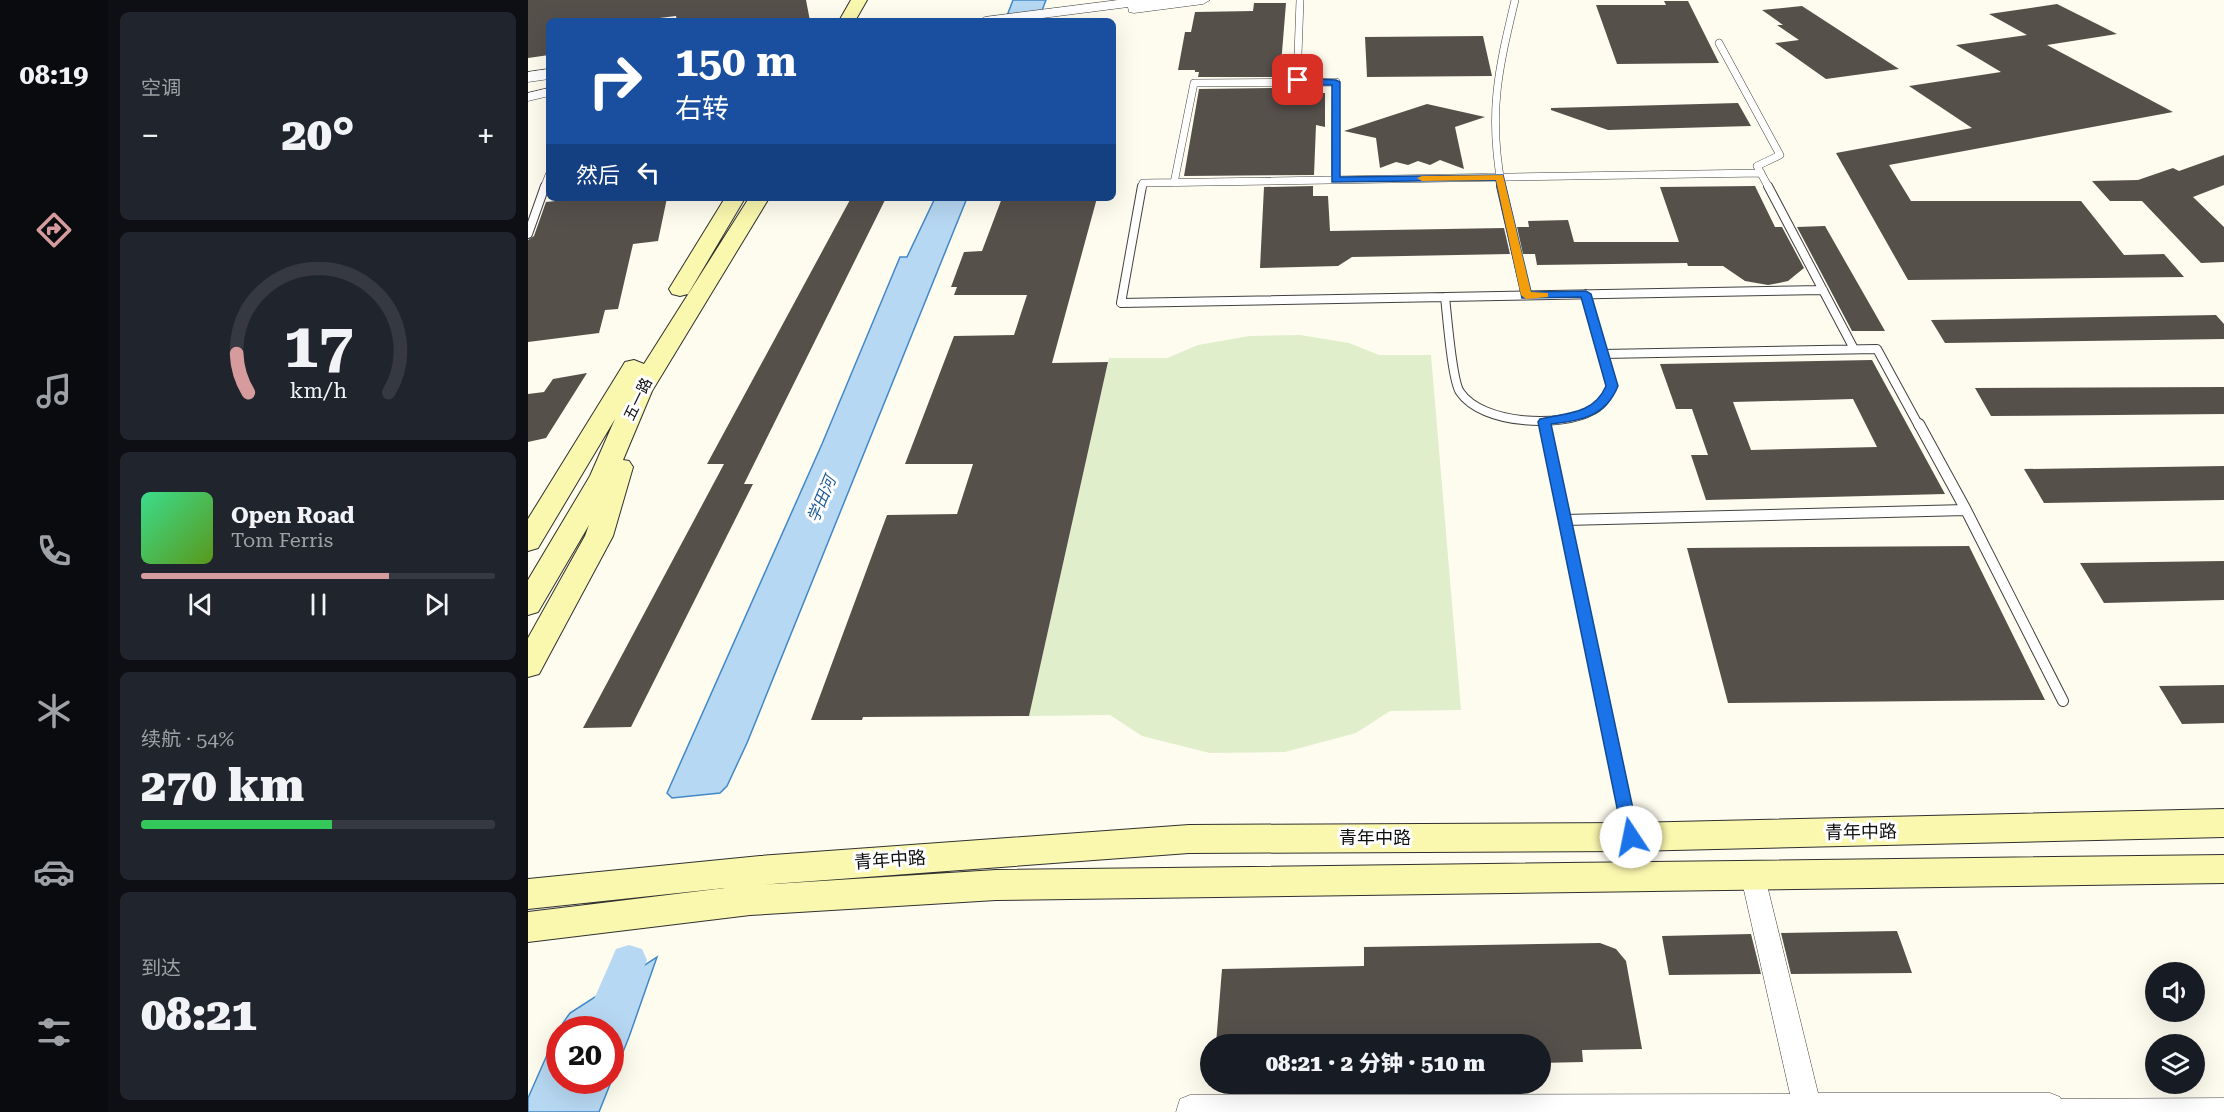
<!DOCTYPE html>
<html lang="zh">
<head>
<meta charset="utf-8">
<style>
  body { margin:0; font-family:"Roboto Serif","Noto Sans SC",serif; background:#20242c; color:#f1f3f6; height:100vh; display:flex; flex-direction:column; font-size:22px; white-space:nowrap }
  * { box-sizing:border-box; margin:0 }
  p { font-size:20px; color:#9ea1a6 }
  .icon { flex:none; width:33px; height:33px; fill:none; stroke:currentColor; stroke-width:2; stroke-linecap:round; stroke-linejoin:round }
  .map { position:relative; flex:1; overflow:hidden }
  .sheet { display:flex; flex-direction:column; gap:12px; padding:12px; background:#0d0f14; width:420px }
  .sheet>* { flex:none }
  .banner { position:absolute; left:18px; top:18px; width:570px; height:183px; border-radius:9px; box-shadow:0 6px 24px #0002; background:#1a4fa0; color:#fff; overflow:hidden }
  .controls { position:absolute; left:1617px; top:962px; display:grid; gap:12px }
  .controls a { display:grid; place-items:center; width:60px; height:60px; border-radius:50%; background:#171b24; box-shadow:0 6px 24px #0002; font-size:30px }
  .speed { position:absolute; left:18px; top:1016px; display:flex; gap:12px; font-size:30px; font-weight:700; text-align:center }
  .speed>* { display:grid; place-content:center; width:78px; height:78px; border-radius:50%; background:#171b24; box-shadow:0 6px 24px #0002; line-height:1 }
  .speed .limit { border:9px solid #d22; background:#fff; color:#111 }
  .pin { position:absolute; display:grid; place-items:center; width:51px; height:51px; color:#fff; margin:-26px; border-radius:12px; box-shadow:0 3px 9px #0006 }
  .me { position:absolute; width:66px; margin:-33px; rotate:349deg; stroke-linejoin:round; filter:drop-shadow(0 0 4px #0008) }
  .turn { display:flex; align-items:center; gap:21px; height:126px; padding:0 30px; font-size:27px }
  .turn .icon { width:78px; height:78px; stroke-width:2.5 }
  .turn b { display:block; font-size:42px; line-height:51px }
  .then { display:flex; align-items:center; height:57px; padding:0 30px; background:#0003; gap:12px; font-size:22px }
  .big { font-size:45px; font-weight:800; line-height:1.1 }
  .sheet .tile { flex:1; display:flex; flex-direction:column; justify-content:center; gap:9px; min-width:0; padding:0 21px; border-radius:9px; background:#20242c }
  .sheet .dial { align-items:center; gap:0 }
  .dial svg { height:156px; overflow:visible; fill:none; stroke:#363941; stroke-width:7; stroke-linecap:round; text-anchor:middle }
  .dial text { fill:#f1f3f6; stroke:none }
  .song { display:flex; align-items:center; gap:18px }
  .cover { width:72px; height:72px; border-radius:9px; background:linear-gradient(135deg,hsl(150 70% 55%),hsl(90 70% 35%)) }
  .played { height:6px; border-radius:3px; background:linear-gradient(90deg,#d69b9c 70%,#363941 70%) }
  .keys { display:flex; justify-content:space-around; direction:ltr }
  .heat { display:flex; justify-content:space-between; align-items:center; font-size:33px; direction:ltr }
  .charge { height:9px; border-radius:4px; background:linear-gradient(90deg,#34c759 54%,#363941 0) }
  .trip { position:absolute; left:672px; top:1034px; width:351px; height:60px; border-radius:30px; background:#171b24; box-shadow:0 6px 24px #0002; font-weight:800; line-height:60px; text-align:center }
  main { display:flex; flex:1; min-height:0 }
  .menu { display:flex; flex-direction:column; width:108px; justify-content:space-around; align-items:center; background:#090b0e; color:#9ea1a6 }
  .menu .icon { width:42px; height:42px }
  .menu .current { color:#d69b9c }
  .menu b { font-size:27px; color:#f1f3f6 }
  .map>svg:first-child { display:block }
</style>
</head>
<body>
<main>
<nav class="menu">
<b>08:19</b>
<svg class="icon current" aria-label="directions" viewBox="0 0 24 24"><path d="M12 3l9 9-9 9-9-9zM9 14v-3h6M13 9l2 2-2 2"/></svg>
<svg class="icon" aria-label="music" viewBox="0 0 24 24"><path d="M9 18V5l10-2v13"/><circle cx="6" cy="18" r="3"/><circle cx="16" cy="16" r="3"/></svg>
<svg class="icon" aria-label="phone" viewBox="0 0 24 24"><path d="M5 4h4l2 5-3 2q2 4 5 5l2-3 5 2v4C11 20 4 13 5 4z"/></svg>
<svg class="icon" aria-label="climate" viewBox="0 0 24 24"><path d="M12 3v18M4 7l16 10M4 17L20 7"/></svg>
<svg class="icon" aria-label="car" viewBox="0 0 24 24"><path d="M5 17H2v-5l4-1 3-4h7l3 4 3 1v5h-3M9 17h6M6 11h13"/><circle cx="7" cy="17" r="2"/><circle cx="17" cy="17" r="2"/></svg>
<svg class="icon" aria-label="filters" viewBox="0 0 24 24"><path d="M4 7h16M4 17h16"/><circle cx="9" cy="7" r="2"/><circle cx="15" cy="17" r="2"/></svg>
</nav>
<section class="sheet">
<div class="tile"><p>空调</p>
<div class="heat"><a>−</a><b class="big">20°</b><a>+</a></div>
</div>
<div class="tile dial"><svg viewBox="0 0 100 80">
<path d="M14 69A42 42 0 1 1 86 69"/>
<path d="M14 69A42 42 0 0 1 8 49" stroke="#d69b9c"/>
<text x="50" y="56" font-size="32" font-weight="700">17</text>
<text x="50" y="72" font-size="11">km/h</text>
</svg></div>
<div class="tile">
<div class="song"><i class="cover"></i><div><b>Open Road</b><p>Tom Ferris</p></div></div>
<div class="played"></div>
<div class="keys"><svg class="icon" aria-label="previous" viewBox="0 0 24 24"><path d="M18 5L8 12l10 7zM5 5v14"/></svg><svg class="icon" aria-label="pause" viewBox="0 0 24 24"><path d="M8 5v14M16 5v14"/></svg><svg class="icon" aria-label="next" viewBox="0 0 24 24"><path d="M6 5l10 7-10 7zM19 5v14"/></svg></div>
</div>
<div class="tile"><p>续航 · 54%</p><b class="big">270 km</b><div class="charge"></div></div>
<div class="tile"><p>到达</p><b class="big">08:21</b></div>
</section>
<div class="map">
<svg width="1696" height="1112" viewBox="0 0 1696 1112">
  <rect width="100%" height="100%" fill="#fefcef"/>
  <path fill="#e0eecc" d="M772 335 821 343 851 355H903L933 710 862 711 828 733 757 752 682 753 614 736 582 715 501 716 581 358H639L670 345 721 336Z"/>
  <path fill="#b7d8f3" stroke="#4288c6" stroke-width="1.5" fill-rule="evenodd" d="M485 0H518L510 21H477Z
    M407 198H439L219 743 199 786 192 793 144 798 139 793 294 444 372 257H379Z
    M129 957 101 1037 71 1112H0V1098L30 1030 42 1013ZM32 1029H82V1080H32Z"/>
  <g fill="none" stroke-linecap="round" stroke-linejoin="round">
    <path fill="#b7d8f3" fill-rule="evenodd" d="M101 945 114 949 119 960 91 1029 82 1042V1029H53L88 949Z"/>
  </g>
  <path fill="#56504b" fill-rule="evenodd" d="M0 0H278L282 21H149L148 16 107 21H21V55L0 58Z
    M1136 1H1160L1191 63 1089 64 1068 5H1138Z
    M726 3H758L752 77H670L671 72H667V70H650L657 32H663L667 12 725 11Z
    M1529 4 1589 34 1519 45 1645 112 1361 165 1383 201H1553L1596 255 1636 254 1656 277 1380 280 1308 153 1444 128 1381 86 1473 72 1428 45 1499 35 1461 14Z
    M1274 6 1371 69 1298 79 1247 43 1271 40 1249 25H1255L1234 10Z
    M955 36 964 76 839 77 837 37Z
    M751 88V93H797V127L788 125 786 175 656 176 671 89Z
    M1210 103 1223 126 1080 130 1023 110V108Z
    M899 104 957 117 927 127 936 169 912 160 902 165 890 161 880 165 868 162 852 168 848 138 816 131Z
    M1696 155V185L1665 197 1696 227V262L1673 263 1614 201H1582L1564 181 1610 180 1645 168 1651 171Z
    M785 186V196H800L802 231 976 228 982 254 824 257 810 266 732 268 736 187Z
    M1227 186 1247 227H1254L1276 268 1260 281 1251 283 1240 285 1217 281 1195 266H1160L1159 263 1009 265 1007 254H995L989 227H1001L1000 221 1040 220 1046 242H1151L1132 187Z
    M57 198H139L130 241 105 244 90 309 77 310 71 333 0 342V240L6 236 18 202Z
    M323 198H358L216 484H225L103 727 55 728 196 464H179Z
    M474 198H569L524 363 580 362 501 716 335 717 334 720H283L359 515 429 514 445 464H377L426 336 486 335 499 295H426L429 287H423L436 252 454 251Z
    M1297 226 1357 331H1324L1269 227Z
    M1688 315 1696 324V339L1417 343 1403 320Z
    M1344 360 1417 494 1178 500 1163 455H1180L1164 409H1148L1132 364ZM1325 399 1349 447 1223 450 1205 402Z
    M59 373 18 438 0 442V394L16 392 25 379Z
    M1696 387V414L1463 416 1447 388Z
    M1696 466V500L1516 503 1496 469Z
    M1441 546 1517 700 1200 703 1159 548Z
    M1696 561V600L1576 603 1552 563Z
    M1696 685V723L1654 724 1631 686Z
    M1369 931 1384 973 1263 974 1253 933Z
    M1223 934 1233 974 1141 975 1134 936Z
    M1072 943 1088 949 1098 961 1114 1049 1054 1050 1055 1062 1012 1063V1044H941V1034L797 1037V1044H688L694 969 836 966V947Z"/>
  <g fill="none" stroke-linecap="round" stroke-linejoin="round">
    <g stroke="#414141" stroke-width="8">
      <path id="service-far3" d="M1191 43 1252 155 1229 166 1241 188
        M769 82 772 0
        M646 183 666 83 808 82 807 180
        M16 188 21 175
        M614 188 615 183 1233 173
        M974 188C960 114 970 71 987 0"/>
    </g>
    <g stroke="#414141" stroke-width="10">
      <path id="service-far2" d="M614 186 593 303 1295 290
        M973 186 998 295
        M1240 186 1326 349
        M0 234 17 186
        M917 297C919 314 924 381 932 392 954 425 1034 428 1065 410 1076 404 1080 396 1084 385L1058 294
        M1075 354 1349 349 1391 426
        M1017 422 1018 426"/>
    </g>
    <g stroke="#414141" stroke-width="12">
      <path id="service-far1" d="M1017 424 1081 728
        M1391 424 1438 510 1535 701
        M1037 520 1438 510"/>
    </g>
    <g stroke="#414141" stroke-width="15">
      <path id="service" d="M1080 727 1103 835
        M1523 1106 1696 1105"/>
    </g>
    <g stroke="#414141" stroke-width="1">
      <path id="minor" d="M21 88V96L0 101V93Z
        M1225 867 1234 870 1237 877 1290 1093H1522L1532 1097 1539 1112H648L652 1099 662 1095 1262 1094 1213 877 1216 870Z"/>
    </g>
    <g stroke="#414141" stroke-width="1">
      <path id="tertiary" d="M590 0H682L675 4 606 13 601 12 600 7 491 21H450L457 17Z
        M21 69V79L0 82V72Z"/>
    </g>
    <g stroke="#303030" stroke-width="2">
      <path id="secondary" d="M323 0H339L327 21H311Z
        M197 198H217L160 294 152 296 144 294 141 289Z
        M221 198H241L124 391 95 460 101 461 105 467 85 536 11 674 0 677V638L57 536 61 525 10 612 0 615V580L62 476 87 419 10 548 0 551V519L94 367 97 362 106 360 116 364Z
        M1696 809V837L1103 851 661 853 230 885 468 870 1696 855V883L468 900 222 915 0 942V912L197 888 0 909V879L232 856 661 825 1103 823Z"/>
    </g>
    <use href="#service-far3" stroke="#fff" stroke-width="7"/>
    <use href="#service-far2" stroke="#fff" stroke-width="8"/>
    <use href="#service-far1" stroke="#fff" stroke-width="10"/>
    <use href="#service" stroke="#fff" stroke-width="14"/>
    <use href="#minor" fill="#fff" fill-rule="evenodd"/>
    <use href="#tertiary" fill="#fff" fill-rule="evenodd"/>
    <use href="#secondary" fill="#faf7ae" fill-rule="evenodd"/>
  </g>
  <path fill="#1a73e8" stroke="#114b97" stroke-width="1.5" d="M767 78 808 80 812 82V177L975 175 1003 292 1058 291 1063 294 1090 386C1078 416 1053 421 1023 424L1111 837 1109 842 1103 844 1097 842 1095 837 1010 422 1012 419C1039 413 1066 414 1078 386L1053 297 994 298 968 180 804 182V85H769L765 82Z"/>
  <path fill="#f59e0b" d="M975 175 1003 292 1020 293V297L998 299 993 295 968 180 894 181 889 178 894 176Z"/>
  <g text-anchor="middle" stroke-width="6" stroke-linejoin="round" paint-order="stroke">
    <g font-size="15" fill="#0e0e0e" stroke="#fff">
      <text transform="translate(110 399) rotate(-64)" y="5">五一路</text>
    </g>
    <g font-size="16" font-style="italic" fill="#1e5a98" stroke="#fff">
      <text transform="translate(293 499) rotate(-67)" y="6">学田河</text>
    </g>
    <g font-size="18" fill="#0e0e0e" stroke="#fff">
      <text transform="translate(1333 832) rotate(-1)" y="6">青年中路</text>
      <text x="847" y="844">青年中路</text>
      <text transform="translate(362 860) rotate(-4)" y="6">青年中路</text>
    </g>
  </g>
</svg>
<div class="controls">
<a><svg class="icon" aria-label="sound" viewBox="0 0 24 24"><path d="M4 9h4l5-4v14l-5-4H4zM17 9q2 3 0 6"/></svg></a>
<a><svg class="icon" aria-label="layers" viewBox="0 0 24 24"><path d="M12 4l9 5-9 5-9-5zM3 14l9 5 9-5"/></svg></a>
</div>
<div class="speed"><div class="limit">20</div></div>
<div class="pin" style="left:770px;top:80px;background:#d93025"><svg class="icon" aria-label="arrive" viewBox="0 0 24 24"><path d="M6 21V4h12l-3 4 3 4H6"/></svg></div>
<svg class="me" style="left:1103px;top:837px" viewBox="-20 -20 40 40"><circle r="19" fill="#fff"/><path d="M0-13L10 11 0 6-10 11z" fill="#1a73e8"/></svg>
<div class="trip">08:21 · 2 分钟 · 510 m</div>
<div class="banner">
<div class="turn"><svg class="icon" aria-label="right" viewBox="0 0 24 24"><path d="M7 20v-9h11M14 6l5 5-5 5"/></svg><div><b>150 m</b>右转</div></div>
<div class="then">然后<svg class="icon" aria-label="left" viewBox="0 0 24 24"><path d="M17 20v-9H6M10 6l-5 5 5 5"/></svg></div>
</div>
</div>
</main>
</body>
</html>
